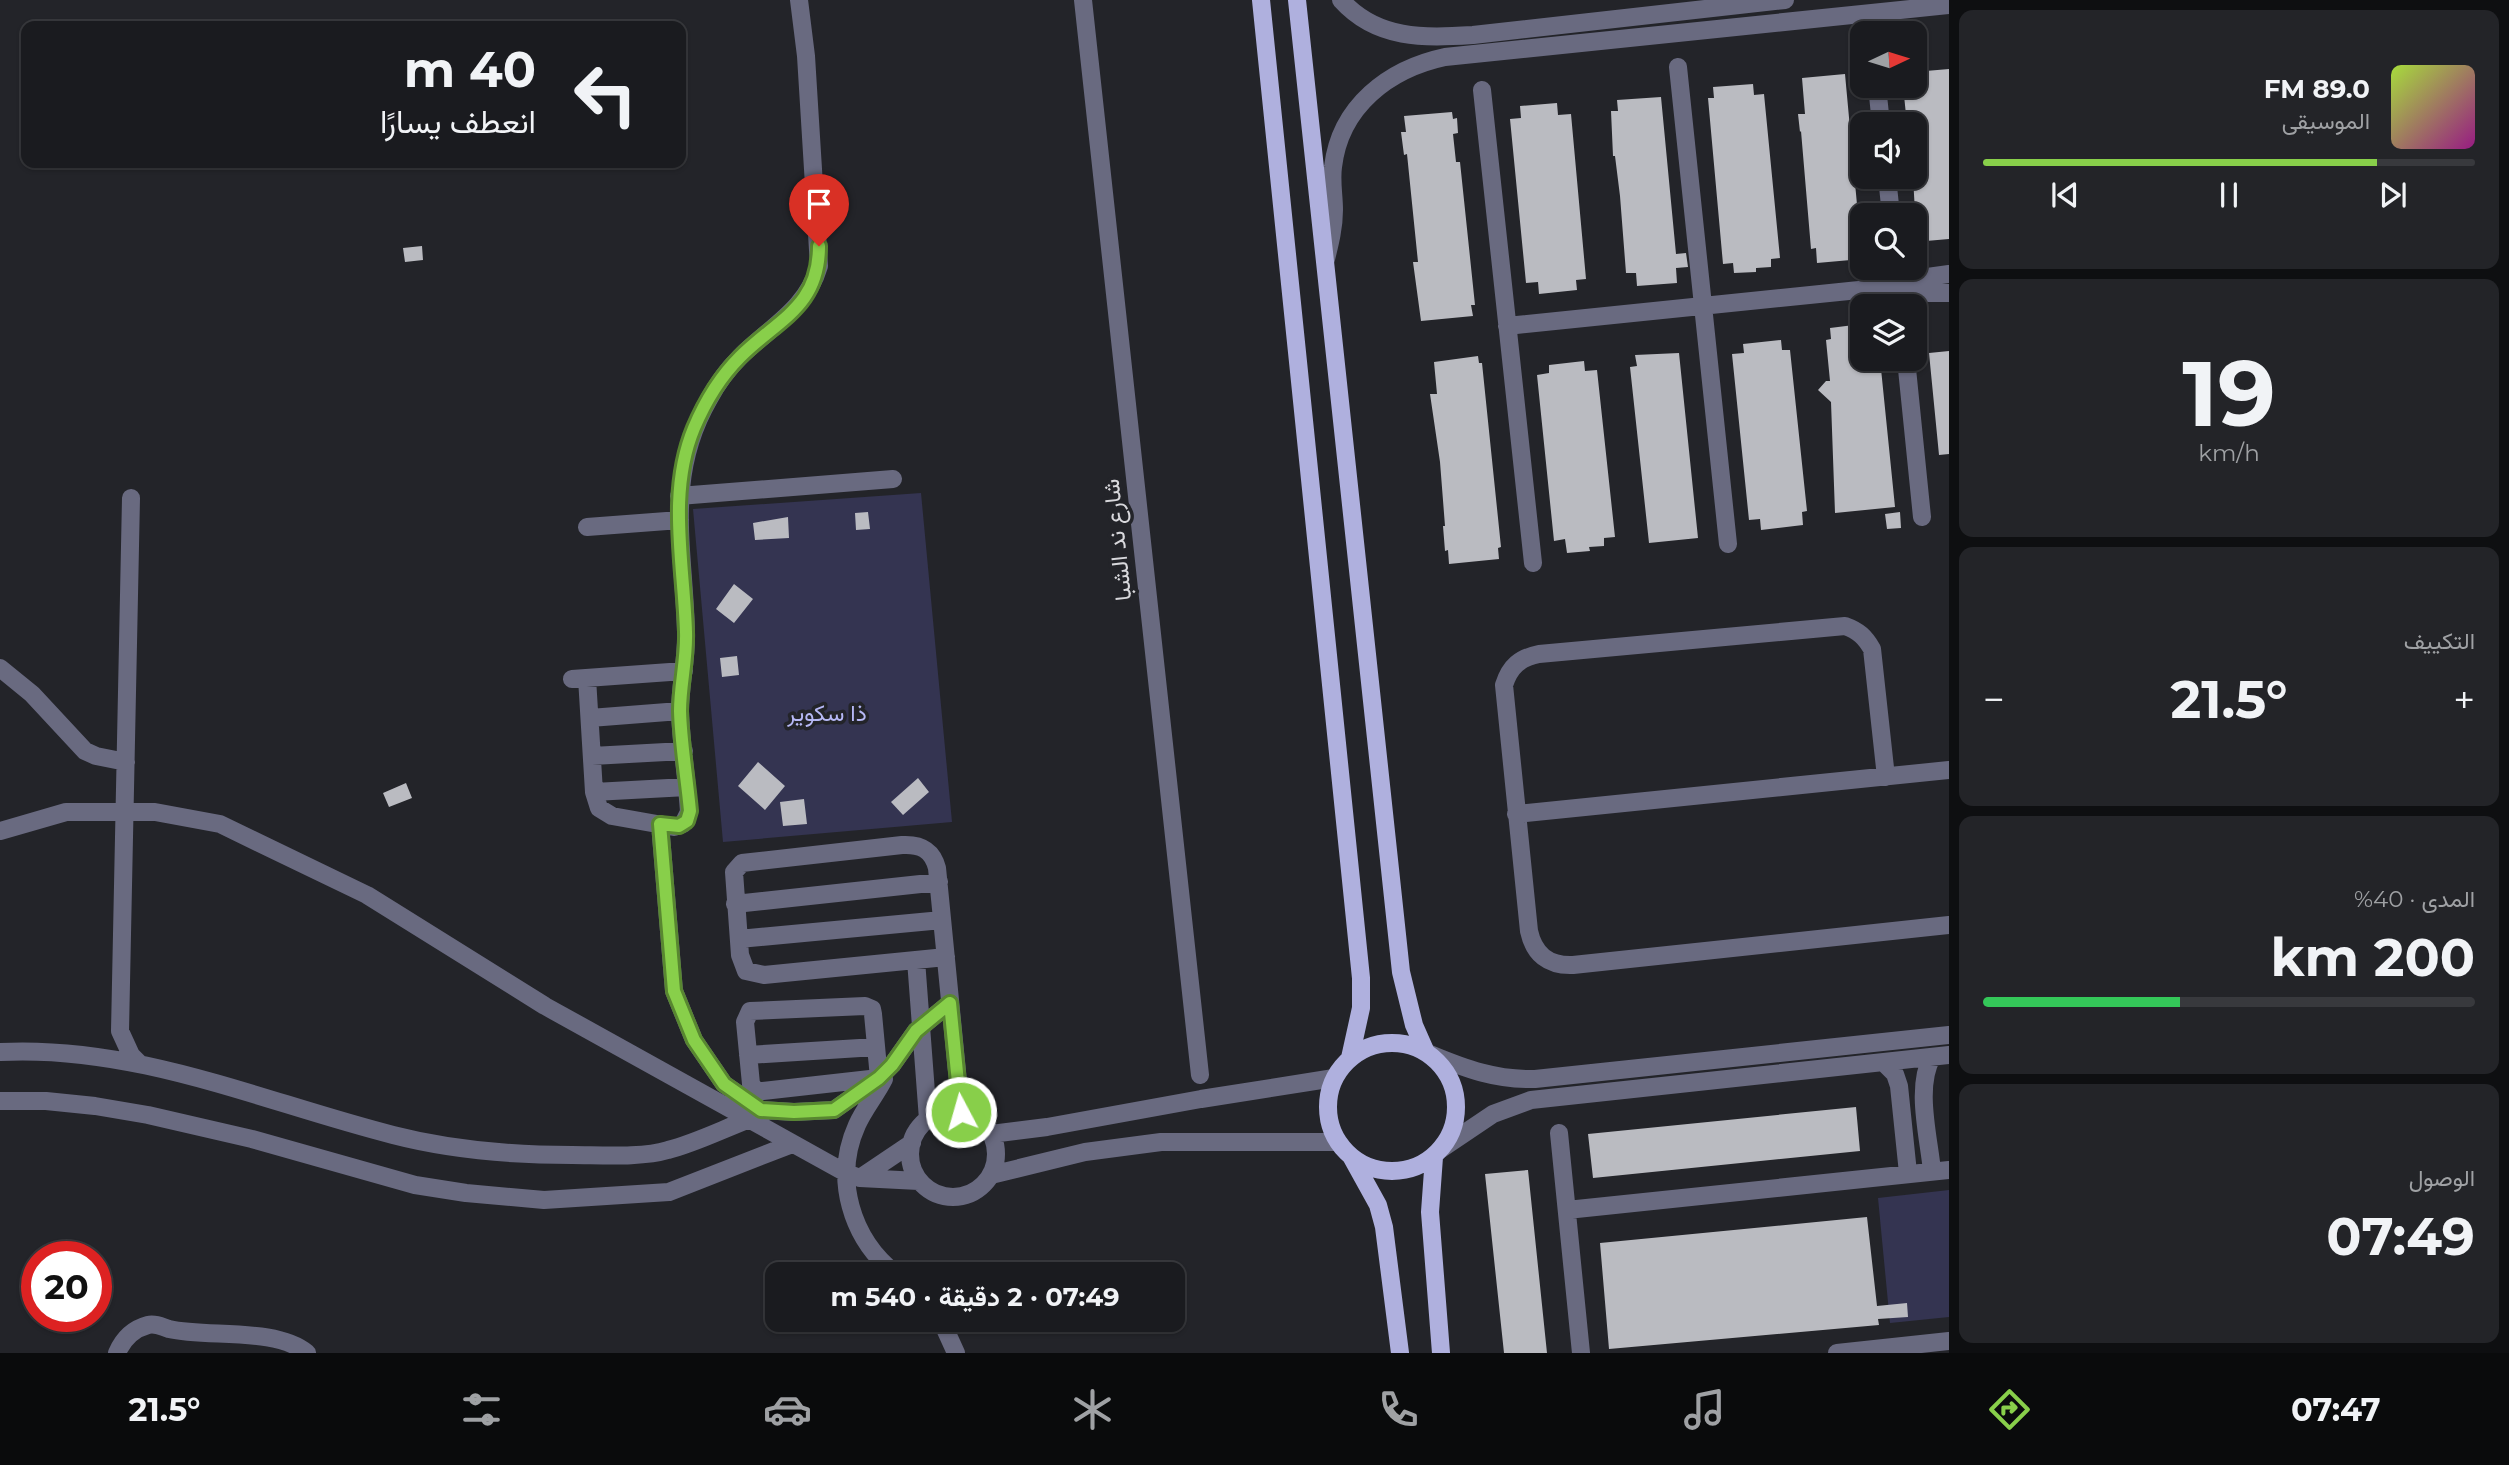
<!DOCTYPE html>
<html lang="ar">
<head>
<meta charset="utf-8">
<style>
  body { margin:0; font-family:Montserrat,Vazirmatn,sans-serif; background:#232428; color:#f1f3f6; direction:rtl; height:100vh; display:flex; flex-direction:column; font-size:26px; white-space:nowrap }
  * { box-sizing:border-box; margin:0 }
  p { font-size:23px; color:#9fa1a4 }
  .icon { flex:none; width:38px; height:38px; fill:none; stroke:currentColor; stroke-width:2; stroke-linecap:round; stroke-linejoin:round }
  .map { position:relative; flex:1; overflow:hidden; direction:ltr }
  .panel { display:flex; flex-direction:column; gap:10px; padding:10px; background:#0e0f11; width:560px }
  .panel>* { flex:none }
  .guide { position:absolute; left:21px; top:21px; width:665px; height:147px; border-radius:14px; box-shadow:0 2px 5px #0004,0 0 0 2px #38393d; direction:rtl; background:#1a1b1f; color:#f1f3f6; overflow:hidden }
  .needle { width:46px; rotate:86deg }
  .tools { position:absolute; left:1850px; top:21px; display:grid; gap:14px }
  .tools a { display:grid; place-items:center; width:77px; height:77px; border-radius:14px; background:#1a1b1f; box-shadow:0 2px 5px #0004,0 0 0 2px #38393d; font-size:35px }
  .speed { position:absolute; left:21px; top:1241px; display:flex; gap:14px; font-size:35px; font-weight:700; text-align:center }
  .speed>* { display:grid; place-content:center; width:91px; height:91px; border-radius:50%; background:#1a1b1f; box-shadow:0 2px 5px #0004,0 0 0 2px #38393d; line-height:1 }
  .speed .limit { border:10px solid #d22; background:#fff; color:#111 }
  .pin { position:absolute; display:grid; place-items:center; width:60px; height:60px; color:#fff; margin:-72px -30px; border-radius:50% 50% 50% 0; rotate:-45deg; box-shadow:0 0 7px #0007 }
  .pin .icon { rotate:45deg }
  .me { position:absolute; width:77px; margin:-38px; rotate:354deg; stroke-linejoin:round; filter:drop-shadow(0 0 5px #0008) }
  .turn { display:flex; align-items:center; gap:24px; height:147px; padding:0 35px; font-size:32px }
  .turn .icon { width:91px; height:91px; stroke-width:2.5 }
  .turn b { display:block; font-size:49px; line-height:60px }
  .big { font-size:52px; font-weight:700; line-height:1.1 }
  .panel .card { flex:1; display:flex; flex-direction:column; justify-content:center; gap:10px; min-width:0; padding:0 24px; border-radius:14px; background:#232428 }
  .panel .dial { align-items:center; gap:0 }
  .dial b { font-size:91px; line-height:1 }
  .song { display:flex; align-items:center; gap:21px }
  .cover { width:84px; height:84px; border-radius:10px; background:linear-gradient(135deg,hsl(80 70% 55%),hsl(310 70% 35%)) }
  .played { height:7px; border-radius:4px; background:linear-gradient(90deg,#88cf4a 80%,#38393d 80%) }
  .keys { display:flex; justify-content:space-around; direction:ltr }
  .heat { display:flex; justify-content:space-between; align-items:center; font-size:38px; direction:ltr }
  .charge { height:10px; border-radius:5px; background:linear-gradient(90deg,#34c759 40%,#38393d 0) }
  .trip { position:absolute; left:765px; top:1262px; width:420px; height:70px; border-radius:14px; background:#1a1b1f; box-shadow:0 2px 5px #0004,0 0 0 2px #38393d; font-weight:700; line-height:70px; text-align:center; direction:rtl }
  .dock { display:flex; height:112px; justify-content:space-around; align-items:center; background:#0a0b0c; color:#9fa1a4 }
  .dock .icon { width:49px; height:49px }
  .dock .active { color:#88cf4a }
  .dock b { font-size:32px; color:#f1f3f6 }
  main { display:flex; flex:1; min-height:0 }
  .map>svg:first-child { display:block }
</style>
</head>
<body>
<main>
<section class="panel">
<div class="card">
<div class="song"><i class="cover"></i><div><b>89.0 FM</b><p>الموسيقى</p></div></div>
<div class="played"></div>
<div class="keys"><svg class="icon" aria-label="previous" viewBox="0 0 24 24"><path d="M18 5L8 12l10 7zM5 5v14"/></svg><svg class="icon" aria-label="pause" viewBox="0 0 24 24"><path d="M8 5v14M16 5v14"/></svg><svg class="icon" aria-label="next" viewBox="0 0 24 24"><path d="M6 5l10 7-10 7zM19 5v14"/></svg></div>
</div>
<div class="card dial"><b>19</b><p>km/h</p></div>
<div class="card"><p>التكييف</p>
<div class="heat"><a>−</a><b class="big">21.5°</b><a>+</a></div>
</div>
<div class="card"><p>المدى · 40%</p><b class="big">200 km</b><div class="charge"></div></div>
<div class="card"><p>الوصول</p><b class="big">07:49</b></div>
</section>
<div class="map">
<svg width="1949" height="1353" viewBox="0 0 1949 1353">
  <rect width="100%" height="100%" fill="#232429"/>
  <path fill="#343451" d="M921 493 952 822 723 842 693 509Z
    M1949 1190V1317L1890 1323 1878 1198Z"/>
  <path fill="#babbc1" d="M1949 69V239L1926 241 1925 228 1916 229 1913 177H1914V124H1907L1903 86H1914V72Z
    M1845 74 1862 259 1817 263 1816 248 1811 249 1801 131 1800 132 1798 114H1805L1802 78Z
    M1753 84 1754 95 1764 94 1780 258 1771 259V267L1756 268V272L1734 273 1733 263 1723 264 1708 98H1714L1713 87Z
    M1661 97 1676 254 1686 253 1688 267 1676 268 1677 283 1637 286 1636 273H1626L1620 196 1615 156H1613L1611 111H1618L1617 100Z
    M1557 103 1558 115 1571 114 1586 279 1576 280 1577 290 1539 294 1538 282 1526 283 1510 119 1521 118 1520 106Z
    M1452 112 1453 119 1457 118 1458 133 1453 134 1456 162H1460L1475 305H1471L1473 316 1421 321 1413 262H1418L1407 154 1404 155 1401 132H1406L1404 116Z
    M422 246 423 260 405 262 403 248Z
    M1862 324V359H1880L1895 507 1835 513 1831 402 1818 390 1826 381H1830L1826 340 1831 339 1830 328Z
    M1781 340 1782 350H1790L1807 511 1802 512 1803 525 1761 530 1760 519 1749 520 1732 354 1744 353 1743 344Z
    M1949 351V454L1939 455 1929 353Z
    M1679 353 1698 538 1649 543 1630 367 1637 366 1635 355Z
    M1478 356 1479 363H1482L1501 547 1498 548 1499 559 1449 564 1448 550 1445 551 1443 526H1445L1440 462 1430 394H1437L1434 362Z
    M1584 361 1585 371 1597 370 1615 537 1604 538V546L1589 547 1590 551 1567 553 1565 539 1554 541 1537 375 1549 373V365Z
    M868 512 870 529 856 530 855 513Z
    M1900 512 1901 528 1887 529 1885 514Z
    M788 517 789 538 755 540 753 523Z
    M734 584 753 599 734 623 716 609Z
    M737 656 739 675 722 677 720 658Z
    M758 762 785 786 765 810 738 786Z
    M918 778 929 792 903 815 891 802Z
    M406 783 412 798 389 807 383 793Z
    M804 799 807 824 783 826 780 802Z
    M1856 1107 1860 1151 1593 1178 1588 1134Z
    M1528 1170 1547 1353H1504L1485 1174Z
    M1867 1217 1877 1306 1907 1303 1908 1317 1878 1319 1879 1325 1609 1349 1600 1243Z"/>
  <g fill="none" stroke-linecap="round" stroke-linejoin="round">
    <path stroke="#696a80" stroke-width="18" d="M1083 0 1200 1075
      M1341 0C1377 40 1424 38 1473 35L1785 0
      M1678 67 1728 544
      M1877 86 1881 124
      M1482 90 1533 563
      M1887 177 1891 215
      M1326 259C1330 243 1334 227 1334 210 1334 196 1331 181 1333 167 1340 106 1389 69 1445 57L1949 5
      M1896 268 1900 306
      M1898 286 1917 293H1949
      M1507 326 1898 286 1913 279 1949 274
      M1906 359 1922 517
      M679 496 893 479
      M131 498 120 1031 131 1055 140 1064
      M587 527 680 520
      M0 668 32 694 85 751 96 756 126 762
      M587 678 594 792 599 808 612 816 674 827 683 824 689 812C687 778 681 745 680 711 680 685 687 658 686 632 684 548 664 477 709 399 717 384 728 369 740 357 771 326 806 310 819 266L806 56 799 0
      M572 679 684 671
      M590 718 680 711
      M592 756 684 751
      M1886 777 1872 649C1865 637 1859 631 1845 626L1539 654C1520 658 1510 666 1504 685L1529 931C1534 954 1548 966 1573 965L1949 925
      M594 792 687 787
      M1516 814 1949 770
      M660 824 674 991 694 1040 724 1084 761 1110 794 1112 834 1110 879 1078 873 1014 872 1009 865 1006 750 1011 745 1022 751 1084 756 1091H763L879 1078 892 1065 916 1031 950 1003
      M0 831 66 812H155L220 824 367 895 545 1006 846 1173 860 1178
      M735 904 939 882
      M739 939 942 920
      M946 957 764 975 746 971 740 955 734 872 742 863 902 845C920 844 932 849 937 868L961 1112
      M916 960 928 1119
      M0 1052C137 1045 263 1102 393 1135 451 1150 513 1155 572 1155 600 1155 642 1158 668 1150 695 1143 721 1130 747 1120
      M1430 1054C1466 1069 1496 1080 1535 1079L1949 1035
      M748 1055 876 1047
      M1932 1057C1915 1087 1929 1138 1932 1171
      M1883 1062 1895 1074 1899 1086 1908 1173
      M884 1079C876 1095 864 1109 857 1125 833 1178 851 1239 896 1274
      M0 1101H46L95 1106 148 1115 252 1139 415 1185 466 1193 544 1200 669 1192 792 1144
      M910 1154a43 43 0 1 1 86 0a43 43 0 1 1-86 0Z
      M1559 1133 1581 1353
      M991 1134 1047 1127 1201 1099 1334 1078
      M912 1143 860 1178 919 1181
      M1441 1149 1493 1114 1531 1100 1949 1055
      M991 1175 1085 1152 1161 1142H1338
      M1567 1210 1949 1170
      M941 1320 956 1353
      M117 1353C123 1339 133 1329 148 1325 156 1323 162 1327 169 1329 208 1338 275 1327 307 1353
      M1837 1353 1949 1341"/>
    <path stroke="#afb0de" stroke-width="18" d="M1261 0 1361 978V1008L1350 1058
      M1297 0 1401 972 1414 1025 1425 1050
      M1328 1107a64 64 0 1 1 128 0a64 64 0 1 1-128 0Z
      M1434 1157 1430 1212 1441 1353
      M1352 1158 1378 1205 1384 1227 1400 1353"/>
  </g>
  <g fill="none" stroke-linecap="round" stroke-linejoin="round">
    <g stroke="#588730" stroke-width="18">
      <path id="route" d="M819 246C819 307 778 319 740 357 720 377 705 402 694 428 667 493 684 564 686 632 687 659 680 685 680 711 681 745 687 778 690 811L687 821 679 826 660 824 674 991 694 1040 724 1084 761 1110 794 1112 834 1110 879 1078 892 1065 916 1031 950 1003 961 1112"/>
    </g>
    <use href="#route" stroke="#88cf4a" stroke-width="12"/>
  </g>
  <g text-anchor="middle" stroke-width="7" stroke-linejoin="round" paint-order="stroke">
    <g font-size="23" fill="#d8d8dc" stroke="#232429">
      <text transform="translate(1117 540) rotate(-96)" y="8">شارع ند الشبا</text>
    </g>
    <g font-size="23" fill="#b6b8f5" stroke="#232429">
      <text x="827" y="721">ذا سكوير</text>
    </g>
  </g>
</svg>
<div class="tools">
<a><svg class="needle" viewBox="-14 -14 28 28"><path d="M0-13l5 13h-10z" fill="#e53935"/><path d="M0 13l5-13h-10z" fill="#9fa1a4"/></svg></a>
<a><svg class="icon" aria-label="sound" viewBox="0 0 24 24"><path d="M4 9h4l5-4v14l-5-4H4zM17 9q2 3 0 6"/></svg></a>
<a><svg class="icon" aria-label="search" viewBox="0 0 24 24"><circle cx="10" cy="10" r="6"/><path d="M15 15l6 6"/></svg></a>
<a><svg class="icon" aria-label="layers" viewBox="0 0 24 24"><path d="M12 4l9 5-9 5-9-5zM3 14l9 5 9-5"/></svg></a>
</div>
<div class="speed"><div class="limit">20</div></div>
<div class="pin" style="left:819px;top:246px;background:#d93025"><svg class="icon" aria-label="arrive" viewBox="0 0 24 24"><path d="M6 21V4h12l-3 4 3 4H6"/></svg></div>
<svg class="me" style="left:961px;top:1112px" viewBox="-20 -20 40 40"><circle r="17" fill="#88cf4a" stroke="#fff" stroke-width="3"/><path d="M0-11L8 9 0 5-8 9z" fill="#fff"/></svg>
<div class="trip">07:49 · 2 دقيقة · 540 m</div>
<div class="guide">
<div class="turn"><svg class="icon" aria-label="left" viewBox="0 0 24 24"><path d="M17 20v-9H6M10 6l-5 5 5 5"/></svg><div><b>40 m</b>انعطف يسارًا</div></div>
</div>
</div>
</main>
<nav class="dock">
<b>07:47</b>
<svg class="icon active" aria-label="directions" viewBox="0 0 24 24"><path d="M12 3l9 9-9 9-9-9zM9 14v-3h6M13 9l2 2-2 2"/></svg>
<svg class="icon" aria-label="music" viewBox="0 0 24 24"><path d="M9 18V5l10-2v13"/><circle cx="6" cy="18" r="3"/><circle cx="16" cy="16" r="3"/></svg>
<svg class="icon" aria-label="phone" viewBox="0 0 24 24"><path d="M5 4h4l2 5-3 2q2 4 5 5l2-3 5 2v4C11 20 4 13 5 4z"/></svg>
<svg class="icon" aria-label="climate" viewBox="0 0 24 24"><path d="M12 3v18M4 7l16 10M4 17L20 7"/></svg>
<svg class="icon" aria-label="car" viewBox="0 0 24 24"><path d="M5 17H2v-5l4-1 3-4h7l3 4 3 1v5h-3M9 17h6M6 11h13"/><circle cx="7" cy="17" r="2"/><circle cx="17" cy="17" r="2"/></svg>
<svg class="icon" aria-label="filters" viewBox="0 0 24 24"><path d="M4 7h16M4 17h16"/><circle cx="9" cy="7" r="2"/><circle cx="15" cy="17" r="2"/></svg>
<b>21.5°</b>
</nav>
</body>
</html>
